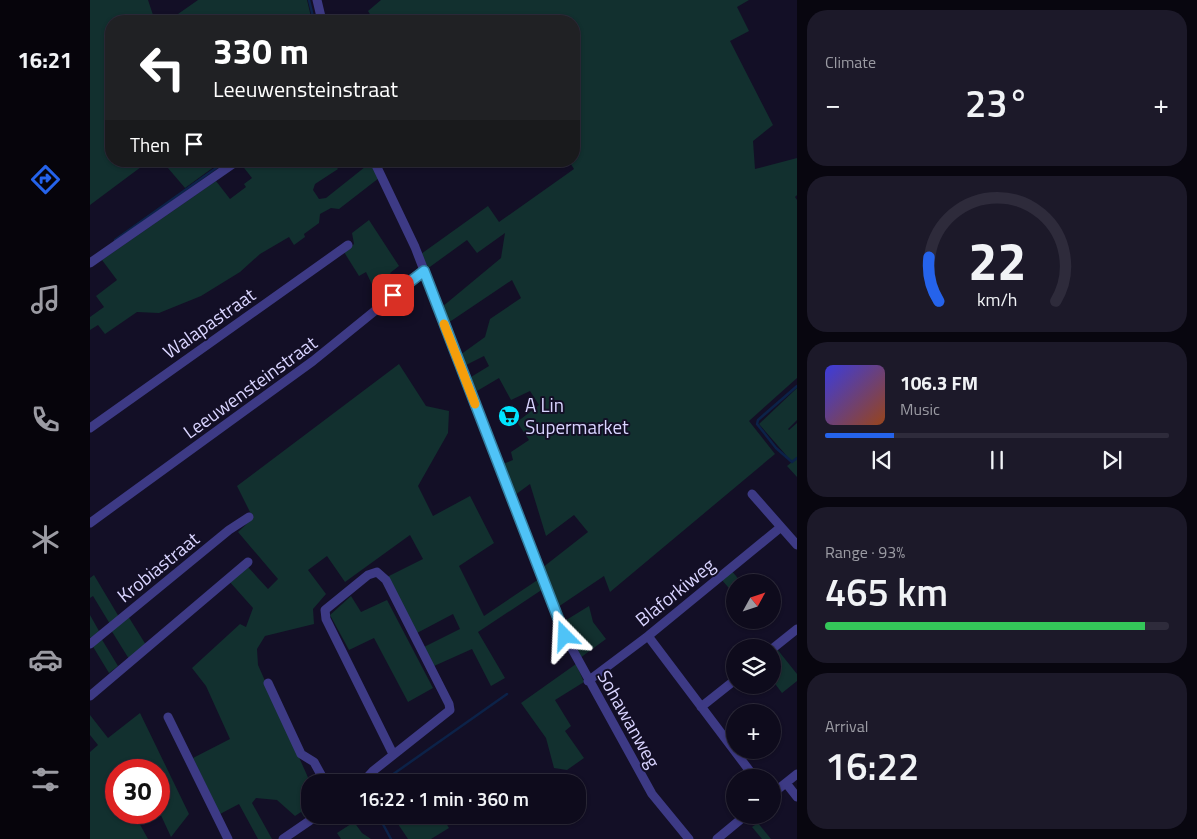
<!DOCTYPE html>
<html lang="en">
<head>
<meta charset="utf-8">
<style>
  body { margin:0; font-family:"Titillium Web",sans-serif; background:#1c1929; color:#f1f3f6; height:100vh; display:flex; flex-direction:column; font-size:19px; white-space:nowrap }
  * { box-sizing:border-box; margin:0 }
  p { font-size:16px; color:#9b9ba3 }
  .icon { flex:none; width:28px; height:28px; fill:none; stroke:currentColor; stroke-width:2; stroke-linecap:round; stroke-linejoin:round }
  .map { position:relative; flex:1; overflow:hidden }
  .panel { display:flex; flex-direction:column; gap:10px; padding:10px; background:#08060f; width:400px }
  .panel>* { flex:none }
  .hud { position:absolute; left:15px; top:15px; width:475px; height:152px; border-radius:20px; box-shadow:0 1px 4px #0004,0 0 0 1px #2e2b3b; background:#202124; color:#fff; overflow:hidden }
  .needle { width:32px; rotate:50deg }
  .buttons { position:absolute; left:636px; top:574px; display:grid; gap:10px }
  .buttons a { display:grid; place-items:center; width:55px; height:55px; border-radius:50%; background:#0e0b1c; box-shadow:0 1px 4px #0004,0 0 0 1px #2e2b3b; font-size:25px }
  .speed { position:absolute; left:15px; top:759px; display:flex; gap:10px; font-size:25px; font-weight:700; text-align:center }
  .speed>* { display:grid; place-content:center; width:65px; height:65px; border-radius:50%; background:#0e0b1c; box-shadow:0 1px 4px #0004,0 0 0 1px #2e2b3b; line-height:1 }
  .speed .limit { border:8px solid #d22; background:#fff; color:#111 }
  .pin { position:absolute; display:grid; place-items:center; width:42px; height:42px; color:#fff; margin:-21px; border-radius:10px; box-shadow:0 2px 8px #0006 }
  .me { position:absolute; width:55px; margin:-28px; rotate:339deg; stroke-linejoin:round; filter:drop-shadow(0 0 4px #0008) }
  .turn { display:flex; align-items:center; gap:18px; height:105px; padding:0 25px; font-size:22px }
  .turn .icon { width:65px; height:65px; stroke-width:2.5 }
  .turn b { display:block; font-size:35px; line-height:42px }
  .then { display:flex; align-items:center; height:48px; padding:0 25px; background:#0003; gap:10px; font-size:19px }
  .big { font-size:38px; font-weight:600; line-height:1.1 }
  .panel .tile { flex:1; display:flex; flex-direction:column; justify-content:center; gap:8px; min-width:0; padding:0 18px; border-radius:20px; background:#1c1929 }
  .panel .dial { align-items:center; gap:0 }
  .dial svg { height:130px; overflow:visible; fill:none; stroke:#2e2b3b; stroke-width:7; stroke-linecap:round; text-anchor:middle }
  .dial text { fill:#f1f3f6; stroke:none }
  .song { display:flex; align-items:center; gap:15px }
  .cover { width:60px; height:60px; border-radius:8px; background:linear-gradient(135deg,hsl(240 70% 55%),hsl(20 70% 35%)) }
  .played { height:5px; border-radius:2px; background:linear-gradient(90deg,#2563eb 20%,#2e2b3b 20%) }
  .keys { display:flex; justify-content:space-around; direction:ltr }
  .heat { display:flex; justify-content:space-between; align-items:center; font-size:28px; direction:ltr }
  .charge { height:8px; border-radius:4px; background:linear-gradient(90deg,#34c759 93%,#2e2b3b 0) }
  .trip { position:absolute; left:211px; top:774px; width:285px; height:50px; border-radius:20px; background:#0e0b1c; box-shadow:0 1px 4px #0004,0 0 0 1px #2e2b3b; font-weight:600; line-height:50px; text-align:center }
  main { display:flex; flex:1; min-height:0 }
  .dock { display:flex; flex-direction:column; width:90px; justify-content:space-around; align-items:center; background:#06040b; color:#9b9ba3 }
  .dock .icon { width:35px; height:35px }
  .dock .on { color:#2563eb }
  .dock b { font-size:22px; color:#f1f3f6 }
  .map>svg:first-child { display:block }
</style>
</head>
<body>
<main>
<nav class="dock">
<b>16:21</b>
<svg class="icon on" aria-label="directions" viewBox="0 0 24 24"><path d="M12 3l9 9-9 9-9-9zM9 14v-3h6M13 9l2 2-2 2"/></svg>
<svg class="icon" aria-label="music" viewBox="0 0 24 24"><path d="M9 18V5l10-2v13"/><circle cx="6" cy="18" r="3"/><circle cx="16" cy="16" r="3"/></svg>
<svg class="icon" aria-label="phone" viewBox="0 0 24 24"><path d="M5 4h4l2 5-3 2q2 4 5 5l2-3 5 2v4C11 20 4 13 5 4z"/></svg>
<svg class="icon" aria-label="climate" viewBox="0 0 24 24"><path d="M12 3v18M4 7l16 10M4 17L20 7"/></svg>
<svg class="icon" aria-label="car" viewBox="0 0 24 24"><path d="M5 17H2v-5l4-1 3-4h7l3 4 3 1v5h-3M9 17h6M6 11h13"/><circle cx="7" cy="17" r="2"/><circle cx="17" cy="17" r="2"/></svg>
<svg class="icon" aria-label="filters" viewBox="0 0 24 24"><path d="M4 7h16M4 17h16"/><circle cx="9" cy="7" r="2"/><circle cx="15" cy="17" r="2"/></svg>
</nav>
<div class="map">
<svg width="707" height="839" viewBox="0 0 707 839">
  <rect width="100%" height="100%" fill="#130f26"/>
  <path fill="#12302f" d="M0 0H58L65 21H21V161H59L0 205Z
    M108 0H217L222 21H78Z
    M291 0H659L647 7 659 31 640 41 683 125 663 141 665 169 707 158V195L705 197 707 200V378L659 421 685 454 520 592 514 576 468 607 452 568 498 532 484 515 456 536 440 484 425 495 413 464 423 460 421 452 439 440 427 422 449 405 440 391 421 400 409 378 387 391 381 377 399 366 394 356 374 366 370 355 395 337 400 319 431 298 422 280 358 323 352 307 411 258 415 233 387 253 377 240 337 269 331 254 398 206 409 222 484 169 479 161H484V126L489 123 484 112V21H284L278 11Z
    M72 161H132L95 188Z
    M155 161H241L248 169 225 184 223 190 229 199 236 198 280 163 289 178 249 209 241 208 230 214 229 223 214 234 215 237 204 245 199 237 170 254 150 272 111 296 69 313 47 312 15 334 8 325 0 330V317L14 307 6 296 27 280 12 260 126 181 140 199 156 187 154 184 162 178 151 164Z
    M279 220 309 266 300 273 309 286 290 301 276 272 269 276 254 252 264 244 262 233Z
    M309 364 336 406 359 411 358 433 328 486 343 516 380 496 404 543 369 566 394 616 449 579 453 589 388 632 415 678 401 686 382 649 344 666 334 647 370 629 363 614 327 633 297 577 333 559 320 535 255 582 237 556 218 570 236 594 223 609 224 624 175 636 167 649 168 665 220 782V812L214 817 211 812 205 816 187 800 166 798 162 803 182 839H168L149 804 130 814 103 758 140 739 116 686 102 668 150 624 156 627 163 608 139 581 157 566 178 589 188 579 148 532 163 518 147 486Z
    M707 388V420L698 429 699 430 707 423V477L697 466 702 462 669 424Z
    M641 570 651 582H645V595L631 579Z
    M4 575 29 617 20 624 3 596 0 598V578Z
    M261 596 271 612 297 600 343 688 318 702 284 638 259 650 240 615Z
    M499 606 503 622 516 639 490 658 473 622Z
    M0 615 9 631 1 638 0 637Z
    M38 616 56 645 39 659 21 630Z
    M11 638 28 666 19 673 2 645Z
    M687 649 707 674V681L692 693 683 681 682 653Z
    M486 664 494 682 465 700 481 726 475 731 494 758 477 770 464 768 456 738 431 703Z
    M50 713 99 814 81 837 69 811V770H26V812L59 813 47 819 58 839H0V752L8 745 0 735V715L18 738Z
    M302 815H351L359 828 341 839H318Z
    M264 822 272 833 281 839H251L247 833Z
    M668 823 681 839H672L662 827Z"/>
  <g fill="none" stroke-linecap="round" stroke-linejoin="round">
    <path stroke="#0c2248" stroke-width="2.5" d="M219 0 224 21
      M25 240 136 161
      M707 386 668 420 667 424 686 448 702 462 707 458
      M292 782 417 694
      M288 815 301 839"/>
    <path stroke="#3d3a85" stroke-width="9" d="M227 0 232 21
      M284 161 325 247 475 636 562 794 599 839
      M0 263 147 161
      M0 428 258 245
      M662 494 707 545
      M0 523 223 361 334 271
      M558 636 665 778
      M0 644 139 530 159 517
      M682 649 707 629
      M498 681 558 636 691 527
      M178 683 211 754 224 762 235 782
      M0 696 158 562
      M611 707 645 680
      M78 717 138 839
      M273 782 283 771 360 710 359 704 296 580 287 572 278 575 235 610 236 619 303 754
      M696 783 707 797
      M682 794 707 774
      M193 839 228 815
      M627 839 656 815"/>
  </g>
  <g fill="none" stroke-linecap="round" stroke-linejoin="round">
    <g stroke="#337fa1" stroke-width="12">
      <path id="route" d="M303 295 334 271 475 636"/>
    </g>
    <use href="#route" stroke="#4fc3f7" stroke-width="9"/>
    <path stroke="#f59e0b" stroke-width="9" d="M354 324 385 404"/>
  </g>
  <defs>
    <g id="supermarket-disc" transform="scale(1.125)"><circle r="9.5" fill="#00e5ff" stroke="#130f26"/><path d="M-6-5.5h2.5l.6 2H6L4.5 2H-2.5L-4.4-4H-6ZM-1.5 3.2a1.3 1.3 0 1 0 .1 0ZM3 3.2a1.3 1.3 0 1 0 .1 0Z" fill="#111"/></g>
  </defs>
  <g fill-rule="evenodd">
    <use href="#supermarket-disc" x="419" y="416"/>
  </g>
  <g text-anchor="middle" stroke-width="4" stroke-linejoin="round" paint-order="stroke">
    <g font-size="19" fill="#d9d4ff" stroke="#130f26">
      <text transform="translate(119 323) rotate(-35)" y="7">Walapastraat</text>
      <text transform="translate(160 387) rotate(-36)" y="7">Leeuwensteinstraat</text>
      <text transform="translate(68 567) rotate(-39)" y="7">Krobiastraat</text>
      <text transform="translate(585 592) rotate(-39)" y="7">Blaforkiweg</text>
      <text transform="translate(539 719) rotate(61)" y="7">Sohawanweg</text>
    </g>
    <g font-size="19" fill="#d9d4ff" stroke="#130f26" text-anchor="start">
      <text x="435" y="412">A Lin<tspan x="435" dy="22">Supermarket</tspan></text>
    </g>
  </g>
</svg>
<div class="buttons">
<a><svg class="needle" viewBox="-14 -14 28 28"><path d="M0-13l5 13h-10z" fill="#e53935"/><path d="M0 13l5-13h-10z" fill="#9b9ba3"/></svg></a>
<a><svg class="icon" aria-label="layers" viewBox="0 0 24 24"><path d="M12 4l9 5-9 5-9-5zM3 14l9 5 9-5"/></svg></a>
<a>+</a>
<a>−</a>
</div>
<div class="speed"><div class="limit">30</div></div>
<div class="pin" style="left:303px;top:295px;background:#d93025"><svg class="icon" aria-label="arrive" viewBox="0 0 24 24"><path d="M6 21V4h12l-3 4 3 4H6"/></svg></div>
<svg class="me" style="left:475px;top:636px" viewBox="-20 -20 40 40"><path d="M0-17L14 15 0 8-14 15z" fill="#4fc3f7" stroke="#fff" stroke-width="4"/></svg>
<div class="trip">16:22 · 1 min · 360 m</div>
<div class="hud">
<div class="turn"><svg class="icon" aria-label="left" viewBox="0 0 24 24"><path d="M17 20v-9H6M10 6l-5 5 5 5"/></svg><div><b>330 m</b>Leeuwensteinstraat</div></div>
<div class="then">Then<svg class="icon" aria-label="arrive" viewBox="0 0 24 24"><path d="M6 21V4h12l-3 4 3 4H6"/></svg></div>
</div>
</div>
<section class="panel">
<div class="tile"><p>Climate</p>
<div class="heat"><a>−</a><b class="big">23°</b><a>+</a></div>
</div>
<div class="tile dial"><svg viewBox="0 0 100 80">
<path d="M14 69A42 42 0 1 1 86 69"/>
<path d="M14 69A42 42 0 0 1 8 42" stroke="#2563eb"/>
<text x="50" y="56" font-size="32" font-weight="700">22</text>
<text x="50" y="72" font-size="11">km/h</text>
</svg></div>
<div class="tile">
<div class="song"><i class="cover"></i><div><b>106.3 FM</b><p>Music</p></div></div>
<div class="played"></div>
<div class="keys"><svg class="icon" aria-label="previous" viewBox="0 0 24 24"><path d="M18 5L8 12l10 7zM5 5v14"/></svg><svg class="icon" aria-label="pause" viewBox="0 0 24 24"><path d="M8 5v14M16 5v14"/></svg><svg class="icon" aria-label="next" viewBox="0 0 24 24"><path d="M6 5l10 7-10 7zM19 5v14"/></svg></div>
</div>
<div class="tile"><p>Range · 93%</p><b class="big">465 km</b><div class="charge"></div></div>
<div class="tile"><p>Arrival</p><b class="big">16:22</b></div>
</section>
</main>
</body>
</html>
